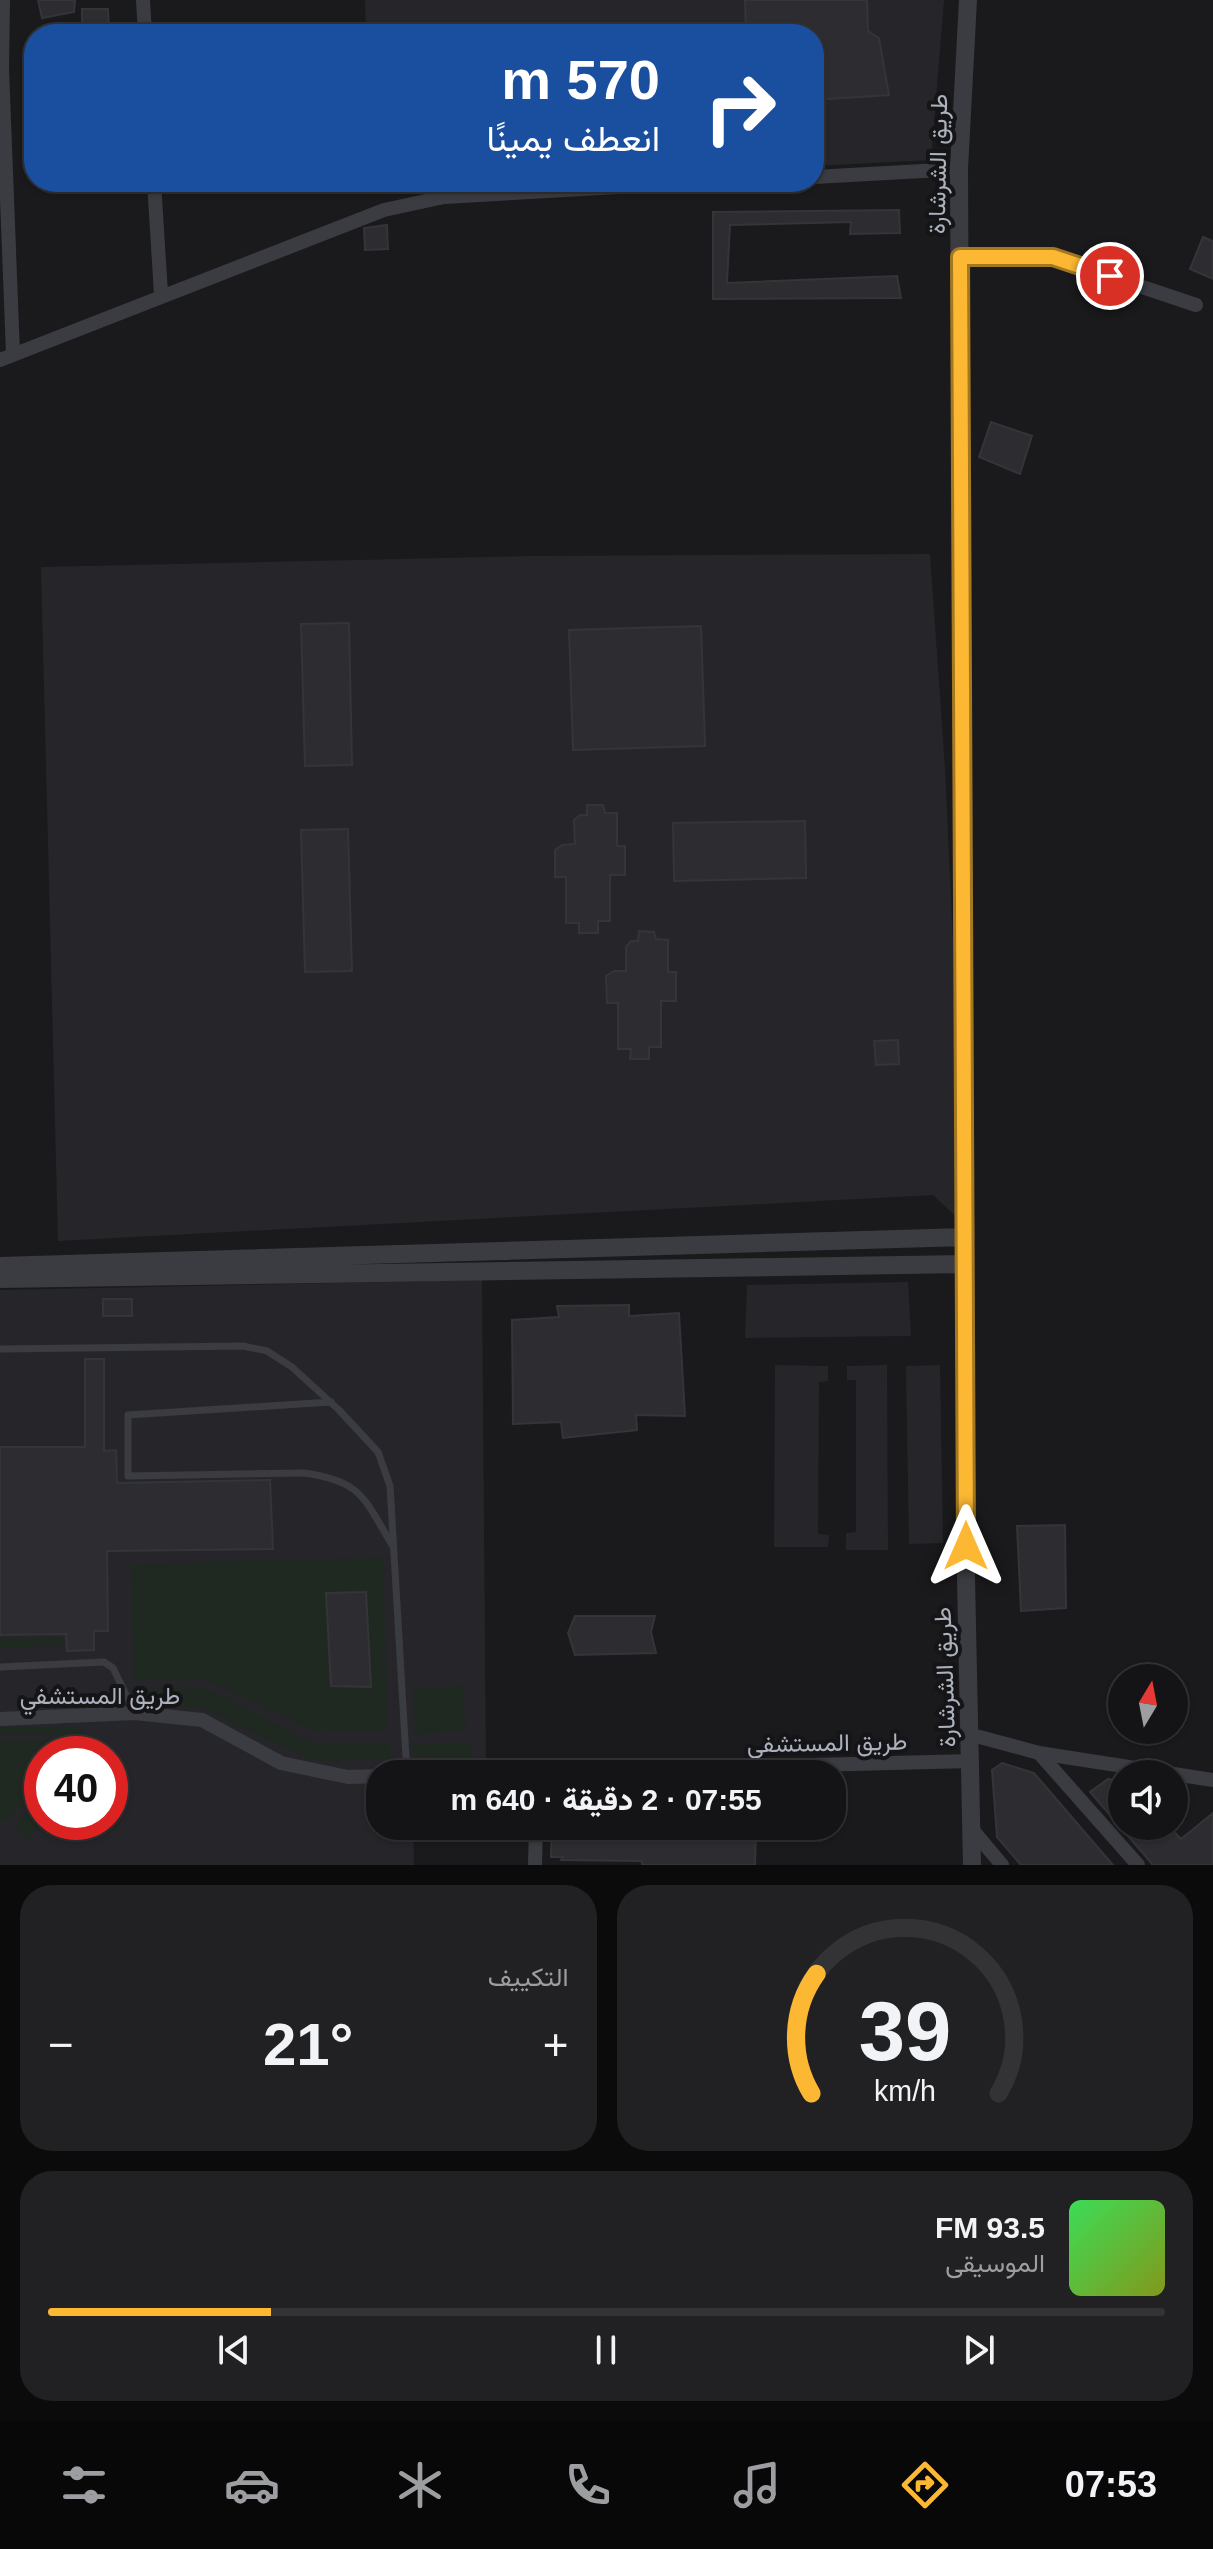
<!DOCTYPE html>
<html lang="ar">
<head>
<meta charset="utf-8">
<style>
  body { margin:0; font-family:Arial,Vazirmatn,sans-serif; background:#212123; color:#f1f3f6; direction:rtl; height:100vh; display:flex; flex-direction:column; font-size:30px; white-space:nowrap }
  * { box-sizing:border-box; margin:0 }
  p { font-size:26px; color:#9d9ea1 }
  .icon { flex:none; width:44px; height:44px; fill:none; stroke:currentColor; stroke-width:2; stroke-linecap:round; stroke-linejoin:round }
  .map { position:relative; height:1865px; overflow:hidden; direction:ltr }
  .sheet { display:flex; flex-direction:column; gap:20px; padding:20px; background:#0b0b0c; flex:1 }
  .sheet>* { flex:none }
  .hud { position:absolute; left:24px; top:24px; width:800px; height:168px; border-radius:32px; box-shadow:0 2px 6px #0004,0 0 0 2px #333335; direction:rtl; background:#1a4fa0; color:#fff; overflow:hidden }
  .needle { width:52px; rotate:10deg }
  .tools { position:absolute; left:1108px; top:1664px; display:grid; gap:16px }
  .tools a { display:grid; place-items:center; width:80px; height:80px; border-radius:50%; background:#141416; box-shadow:0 2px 6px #0004,0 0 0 2px #333335; font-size:40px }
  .speed { position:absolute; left:24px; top:1736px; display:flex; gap:16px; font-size:40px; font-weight:700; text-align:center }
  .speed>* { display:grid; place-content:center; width:104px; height:104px; border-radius:50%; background:#141416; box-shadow:0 2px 6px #0004,0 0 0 2px #333335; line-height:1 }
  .speed .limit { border:12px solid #d22; background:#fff; color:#111 }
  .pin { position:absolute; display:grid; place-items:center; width:68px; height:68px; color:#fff; margin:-34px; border:4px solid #fff; border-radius:50%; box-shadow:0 2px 8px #0007 }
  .me { position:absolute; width:88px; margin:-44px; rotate:0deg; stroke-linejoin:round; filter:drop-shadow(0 0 6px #0008) }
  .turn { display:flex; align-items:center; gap:28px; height:168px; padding:0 32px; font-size:36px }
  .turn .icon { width:104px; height:104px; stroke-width:2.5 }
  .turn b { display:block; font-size:56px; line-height:68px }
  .big { font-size:60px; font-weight:800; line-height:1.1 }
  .sheet .widget { flex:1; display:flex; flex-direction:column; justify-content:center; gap:12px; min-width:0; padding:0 28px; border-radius:32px; background:#212123 }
  .sheet .dial { align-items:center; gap:0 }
  .dial svg { height:208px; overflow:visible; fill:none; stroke:#333335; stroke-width:7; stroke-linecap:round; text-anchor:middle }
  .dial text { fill:#f1f3f6; stroke:none }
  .song { display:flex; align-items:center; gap:24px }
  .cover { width:96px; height:96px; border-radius:12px; background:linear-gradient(135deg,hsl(130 70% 55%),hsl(70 70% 35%)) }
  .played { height:8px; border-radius:4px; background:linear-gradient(90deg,#fcb833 20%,#333335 20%) }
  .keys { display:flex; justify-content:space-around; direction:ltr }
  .heat { display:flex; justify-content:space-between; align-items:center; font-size:44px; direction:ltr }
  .sheet .tiles { flex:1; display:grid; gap:20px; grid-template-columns:1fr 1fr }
  .widget:last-child { grid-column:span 2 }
  .trip { position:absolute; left:366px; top:1760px; width:480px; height:80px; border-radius:32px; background:#141416; box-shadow:0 2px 6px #0004,0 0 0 2px #333335; font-weight:800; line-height:80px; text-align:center; direction:rtl }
  .menu { display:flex; height:128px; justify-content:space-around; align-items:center; background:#080809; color:#9d9ea1 }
  .menu .icon { width:56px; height:56px }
  .menu .on { color:#fcb833 }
  .menu b { font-size:36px; color:#f1f3f6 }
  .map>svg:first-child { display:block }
</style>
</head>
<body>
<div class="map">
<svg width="1213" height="1865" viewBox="0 0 1213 1865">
  <rect width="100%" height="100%" fill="#1a1a1d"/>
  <path fill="#26262a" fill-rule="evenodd" d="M365 0H944L931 160 814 166V34H366Z
    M372 182H512L372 189Z
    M930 554 945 768 966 1226 933 1195 58 1241 41 567 531 556Z
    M482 1280 486 1774H380V1826H413L414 1865H0V1290ZM42 1754H110V1822H42Z
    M908 1282 911 1336 745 1338 747 1285Z
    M775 1365 828 1366V1381L819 1382 818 1534 829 1535 828 1547H774Z
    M887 1365 888 1550H846V1533L856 1532V1380H847V1366Z
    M940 1365 943 1543 909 1544 906 1366Z"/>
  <path fill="#202921" d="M383 1557 388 1731 311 1730 205 1680 134 1679 131 1564Z
    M0 1638H63V1645L0 1649Z
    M463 1685 466 1731 415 1734 412 1688Z
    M128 1687 208 1689 314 1743 390 1744V1759L323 1761 307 1758 200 1708 138 1704Z
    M82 1727V1735L0 1736V1728Z
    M86 1740 72 1754H42V1785L5 1822 0 1816V1741Z
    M471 1743 472 1758 421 1759 412 1752 411 1744Z
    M42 1797 44 1822 28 1839 13 1827Z"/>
  <path fill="#2d2d31" stroke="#343439" stroke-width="2" d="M38 0H75L74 12 42 18Z
    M745 0H867L868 31 879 38 889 95 814 100V34H746Z
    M82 9H108L109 34H82Z
    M899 210 900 233 850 234 851 222 730 225 727 283 897 276 901 298 713 299V212Z
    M387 225 388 249 365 250 364 228Z
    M1203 237 1213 241V279L1190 269Z
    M991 422 1032 436 1020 474 979 457Z
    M349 623 352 765 305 766 301 624Z
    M701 626 705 746 573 750 569 630Z
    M587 805H603L605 813H617V846H625V875H610V921H598V933H579V923H566V877H555V850L562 845 575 844 574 820 580 815H587Z
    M805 821 806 878 674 881 673 823Z
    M348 829 352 971 305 972 301 830Z
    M639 931 654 932 656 939 668 940V972H676V1001H661V1047H649V1059H630L631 1049H618V1003H607L606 976 614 971H626V947L631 941H638Z
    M898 1040 899 1064 876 1065 874 1041Z
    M103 1299H132V1316H103Z
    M629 1305V1316L679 1313 685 1416 636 1415 637 1430 563 1438 561 1422 513 1424 512 1320 559 1317 557 1306Z
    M85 1359H104V1451L116 1450 117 1483 270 1480 273 1549 107 1551 108 1631H94V1650L67 1651 66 1634 0 1635V1447H85Z
    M1065 1525 1066 1608 1021 1611 1017 1526Z
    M366 1592 371 1687 331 1686 326 1593Z
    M575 1616H655L651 1632 656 1653 575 1655 568 1633Z
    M1002 1763 1034 1773 1113 1865H1021L997 1837 992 1770Z
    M1108 1779 1122 1781V1826H1169L1181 1839 1213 1813V1865H1153L1090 1792Z
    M552 1826 756 1827 755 1865H642V1861L561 1860 563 1857H551Z"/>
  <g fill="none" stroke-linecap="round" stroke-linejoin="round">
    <path stroke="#3b3c42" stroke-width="7" d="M0 1349 243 1346 267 1351 292 1367 339 1410 378 1452 390 1486 407 1774
      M331 1402 128 1415V1476L304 1473C362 1481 364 1498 392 1545
      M0 1667 104 1662 113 1668 135 1713"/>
    <path stroke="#3b3c42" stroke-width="14" d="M3 0 2 69 13 354
      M143 0 145 34
      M814 177 959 169
      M154 182 161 294
      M960 257H1053L1196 305
      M0 360 384 210 444 197 707 182
      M0 1719 135 1713 202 1720 281 1763 348 1777 380 1776
      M972 1735 1039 1753 1138 1865
      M1039 1753 1213 1780
      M444 1774 972 1761
      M971 1828 1002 1865
      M535 1865 536 1826"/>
    <path stroke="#3b3c42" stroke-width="18" d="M968 0 959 169 966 1577 972 1865
      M0 1266 964 1237
      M0 1279 965 1264"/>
  </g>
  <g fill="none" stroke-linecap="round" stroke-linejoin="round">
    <g stroke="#a47821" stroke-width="20">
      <path id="route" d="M966 1546 960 257H1053L1110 276"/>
    </g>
    <use href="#route" stroke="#fcb833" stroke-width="14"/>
  </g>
  <g text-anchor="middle" stroke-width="8" stroke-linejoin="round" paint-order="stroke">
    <g font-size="24" fill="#acb2bd" stroke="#151518">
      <text transform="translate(938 164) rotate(-89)" y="8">طريق الشرشارة</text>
      <text transform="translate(945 1677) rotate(-92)" y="8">طريق الشرشارة</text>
      <text x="100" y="1704">طريق المستشفي</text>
      <text transform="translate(827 1743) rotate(-1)" y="8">طريق المستشفي</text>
    </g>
  </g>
</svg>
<div class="tools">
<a><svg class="needle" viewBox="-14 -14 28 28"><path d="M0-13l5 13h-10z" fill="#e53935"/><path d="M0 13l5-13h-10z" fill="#9d9ea1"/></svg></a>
<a><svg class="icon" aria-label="sound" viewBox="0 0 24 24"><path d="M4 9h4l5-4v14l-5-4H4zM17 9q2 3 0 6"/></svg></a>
</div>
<div class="speed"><div class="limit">40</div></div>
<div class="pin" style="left:1110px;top:276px;background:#d93025"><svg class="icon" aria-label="arrive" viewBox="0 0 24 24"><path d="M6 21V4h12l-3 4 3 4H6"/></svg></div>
<svg class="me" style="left:966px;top:1546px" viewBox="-20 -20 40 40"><path d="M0-17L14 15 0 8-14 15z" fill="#fcb833" stroke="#fff" stroke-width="4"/></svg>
<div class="trip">07:55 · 2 دقيقة · 640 m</div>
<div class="hud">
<div class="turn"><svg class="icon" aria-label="right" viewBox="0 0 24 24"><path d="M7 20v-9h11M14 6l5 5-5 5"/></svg><div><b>570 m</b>انعطف يمينًا</div></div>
</div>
</div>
<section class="sheet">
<div class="tiles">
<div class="widget dial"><svg viewBox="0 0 100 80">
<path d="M14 69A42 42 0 1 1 86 69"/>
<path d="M14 69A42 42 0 0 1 16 23" stroke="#fcb833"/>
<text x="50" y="56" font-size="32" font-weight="700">39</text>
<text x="50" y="72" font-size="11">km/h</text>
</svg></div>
<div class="widget"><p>التكييف</p>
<div class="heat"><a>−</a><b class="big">21°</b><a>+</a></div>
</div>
<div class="widget">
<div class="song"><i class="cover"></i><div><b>93.5 FM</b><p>الموسيقى</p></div></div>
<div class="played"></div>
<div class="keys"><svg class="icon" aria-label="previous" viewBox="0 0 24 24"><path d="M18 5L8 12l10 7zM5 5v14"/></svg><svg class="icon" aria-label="pause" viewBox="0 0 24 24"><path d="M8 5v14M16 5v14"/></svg><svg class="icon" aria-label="next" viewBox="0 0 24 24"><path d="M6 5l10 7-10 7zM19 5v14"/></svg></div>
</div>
</div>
</section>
<nav class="menu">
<b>07:53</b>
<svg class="icon on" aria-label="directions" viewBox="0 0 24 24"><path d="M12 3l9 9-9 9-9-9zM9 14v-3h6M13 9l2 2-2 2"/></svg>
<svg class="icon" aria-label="music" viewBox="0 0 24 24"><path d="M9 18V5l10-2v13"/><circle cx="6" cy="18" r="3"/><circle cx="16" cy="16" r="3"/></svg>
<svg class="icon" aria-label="phone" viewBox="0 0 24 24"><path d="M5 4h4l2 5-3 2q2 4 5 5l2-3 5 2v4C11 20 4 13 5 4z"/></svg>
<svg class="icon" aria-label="climate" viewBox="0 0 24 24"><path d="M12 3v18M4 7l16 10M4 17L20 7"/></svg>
<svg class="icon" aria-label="car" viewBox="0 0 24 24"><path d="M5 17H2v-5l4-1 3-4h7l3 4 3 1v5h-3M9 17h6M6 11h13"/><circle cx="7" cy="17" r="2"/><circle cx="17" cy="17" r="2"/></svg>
<svg class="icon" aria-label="filters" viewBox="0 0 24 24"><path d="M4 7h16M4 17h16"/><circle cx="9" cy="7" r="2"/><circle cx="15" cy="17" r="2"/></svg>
</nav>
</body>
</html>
